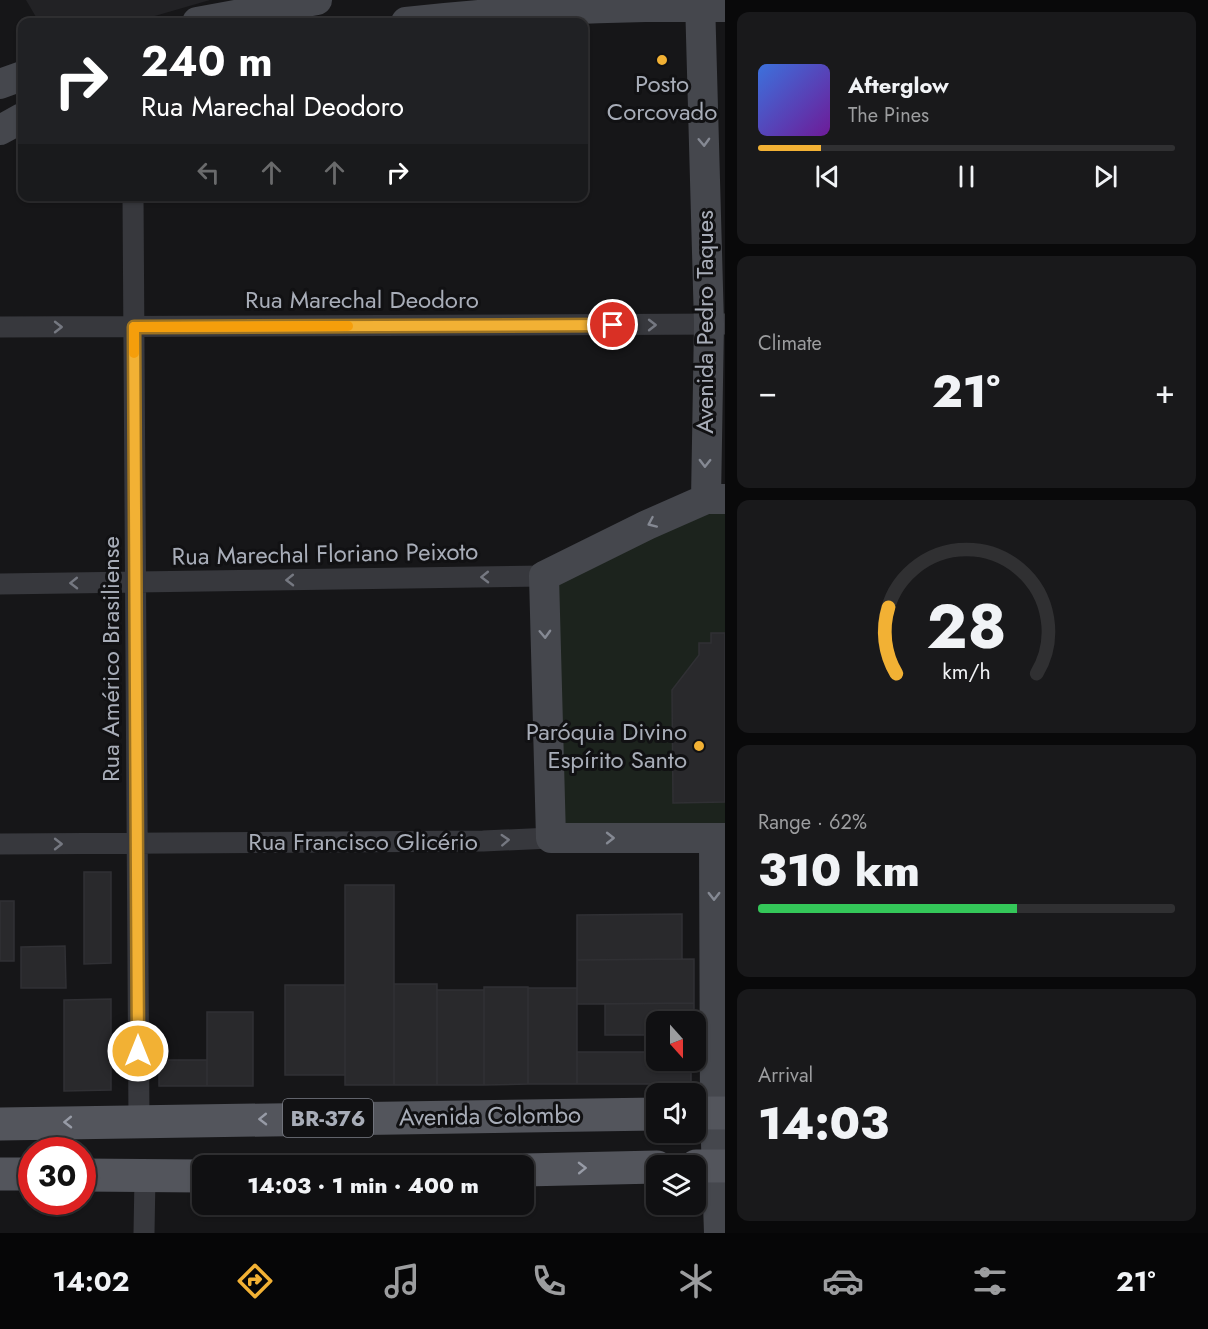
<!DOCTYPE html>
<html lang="en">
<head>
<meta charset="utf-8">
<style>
  body { margin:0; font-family:Jost,sans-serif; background:#19191b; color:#f1f3f6; height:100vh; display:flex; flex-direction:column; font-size:22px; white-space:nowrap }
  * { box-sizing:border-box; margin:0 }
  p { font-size:20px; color:#9c9d9f }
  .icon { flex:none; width:33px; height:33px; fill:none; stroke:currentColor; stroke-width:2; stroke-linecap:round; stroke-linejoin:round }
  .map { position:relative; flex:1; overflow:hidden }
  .panel { display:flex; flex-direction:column; gap:12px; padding:12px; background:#09090a; width:483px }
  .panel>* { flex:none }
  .hud { position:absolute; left:18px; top:18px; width:570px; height:183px; border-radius:12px; box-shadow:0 2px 4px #0004,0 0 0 2px #303032; background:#202124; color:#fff; overflow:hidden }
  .needle { width:39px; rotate:159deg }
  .controls { position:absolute; left:646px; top:1011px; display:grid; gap:12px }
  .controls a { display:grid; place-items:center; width:60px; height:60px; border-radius:12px; background:#101012; box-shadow:0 2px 4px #0004,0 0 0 2px #303032; font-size:30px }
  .speed { position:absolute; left:18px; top:1137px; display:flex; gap:12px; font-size:30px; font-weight:700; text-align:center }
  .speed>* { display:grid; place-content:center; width:78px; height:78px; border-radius:50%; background:#101012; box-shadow:0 2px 4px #0004,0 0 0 2px #303032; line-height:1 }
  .speed .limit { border:9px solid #d22; background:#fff; color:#111 }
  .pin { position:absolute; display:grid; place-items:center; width:51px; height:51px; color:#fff; margin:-26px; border:3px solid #fff; border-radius:50%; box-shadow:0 2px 6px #0007 }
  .me { position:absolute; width:66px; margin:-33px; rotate:0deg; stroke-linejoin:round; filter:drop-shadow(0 0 4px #0008) }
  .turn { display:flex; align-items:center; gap:21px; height:126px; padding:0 24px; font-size:27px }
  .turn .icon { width:78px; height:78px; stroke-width:2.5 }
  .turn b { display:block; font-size:42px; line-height:51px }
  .lanes { display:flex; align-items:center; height:57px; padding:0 24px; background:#0003; justify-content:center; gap:30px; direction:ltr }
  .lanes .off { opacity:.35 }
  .big { font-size:45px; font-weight:800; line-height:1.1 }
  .panel .widget { flex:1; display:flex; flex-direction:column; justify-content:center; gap:9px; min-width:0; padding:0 21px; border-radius:12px; background:#19191b }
  .panel .dial { align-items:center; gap:0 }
  .dial svg { height:156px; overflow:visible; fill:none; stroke:#303032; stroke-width:7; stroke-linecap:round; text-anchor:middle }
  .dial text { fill:#f1f3f6; stroke:none }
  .song { display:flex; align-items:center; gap:18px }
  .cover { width:72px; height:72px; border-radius:9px; background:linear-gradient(135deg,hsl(220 70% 55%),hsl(280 70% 35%)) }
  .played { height:6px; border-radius:3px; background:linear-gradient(90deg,#f2b134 15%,#303032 15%) }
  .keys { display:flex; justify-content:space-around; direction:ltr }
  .heat { display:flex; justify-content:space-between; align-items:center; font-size:33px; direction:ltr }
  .charge { height:9px; border-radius:4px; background:linear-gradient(90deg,#34c759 62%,#303032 0) }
  .trip { position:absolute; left:192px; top:1155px; width:342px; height:60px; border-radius:12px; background:#101012; box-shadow:0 2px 4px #0004,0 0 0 2px #303032; font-weight:800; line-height:60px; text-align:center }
  .dock { display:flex; height:96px; justify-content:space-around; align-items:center; background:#060607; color:#9c9d9f }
  .dock .icon { width:42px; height:42px }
  .dock .current { color:#f2b134 }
  .dock b { font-size:27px; color:#f1f3f6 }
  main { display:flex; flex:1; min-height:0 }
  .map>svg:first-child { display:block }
</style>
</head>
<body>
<main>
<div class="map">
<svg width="725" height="1233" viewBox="0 0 725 1233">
  <rect width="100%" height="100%" fill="#161618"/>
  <path fill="#222225" d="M26 0H210L134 22H39Z"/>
  <path fill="#1c231d" d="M725 499V838H551L544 576Z"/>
  <path fill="#29292c" stroke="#303034" stroke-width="1.5" d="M711 633H725V802L673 803 672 690 699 655V643H711Z
    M84 872H111V963L84 964Z
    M345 885H394V1085H345Z
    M0 901H14V961H0Z
    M682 914V959L577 960V915Z
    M65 946 66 988H21V947Z
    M694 959V1003L577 1004V960Z
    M394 984H437V1085H394Z
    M285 985H345V1075H285Z
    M484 987H528V1084L484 1085Z
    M528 988H577V1084H528Z
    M437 990H484V1085H437Z
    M111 999V1090L64 1091V1000Z
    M694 1003V1022H657V1035H605V1004Z
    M207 1012H253V1086H207Z
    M577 1052H657V1060H691V1084H577Z
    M159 1060H207V1086H159Z"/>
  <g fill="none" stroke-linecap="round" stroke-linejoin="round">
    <path stroke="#37383d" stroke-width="21" d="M133 196 139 1121
      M0 327 725 324
      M0 584 544 576
      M0 844 483 841 551 838
      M144 1233 145 1177"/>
    <path stroke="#45474d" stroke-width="30" d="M700 0 709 324 706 499
      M197 22 317 0
      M406 22C511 10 619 6 725 7
      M0 84 22 76
      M0 130 22 118
      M725 499H706L647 525 544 576 551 838H725
      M714 838 715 1113 719 1233"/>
    <path stroke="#53555c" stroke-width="33" d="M696 1113H725
      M0 1124 657 1114
      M696 1166H725
      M524 1170 657 1167
      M0 1174H32
      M82 1175 202 1176"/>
  </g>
  <defs><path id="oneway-chevron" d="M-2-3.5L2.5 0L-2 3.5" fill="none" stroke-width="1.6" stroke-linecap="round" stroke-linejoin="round" transform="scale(1.5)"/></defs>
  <g stroke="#858993">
    <use href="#oneway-chevron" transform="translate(704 142) rotate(88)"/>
    <use href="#oneway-chevron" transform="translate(705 463) rotate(91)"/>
    <use href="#oneway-chevron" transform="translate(652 523) rotate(156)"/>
    <use href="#oneway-chevron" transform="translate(545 634) rotate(88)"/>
    <use href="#oneway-chevron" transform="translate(610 838)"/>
    <use href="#oneway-chevron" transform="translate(714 896) rotate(90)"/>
  </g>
  <g stroke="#757881">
    <use href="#oneway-chevron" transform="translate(652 325)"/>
    <use href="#oneway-chevron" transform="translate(58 327)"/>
    <use href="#oneway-chevron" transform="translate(485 577) rotate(179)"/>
    <use href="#oneway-chevron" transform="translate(290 580) rotate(179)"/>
    <use href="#oneway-chevron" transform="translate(74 583) rotate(179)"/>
    <use href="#oneway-chevron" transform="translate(505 840) rotate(-3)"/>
    <use href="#oneway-chevron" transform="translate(58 844)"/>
  </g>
  <g stroke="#979ba6">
    <use href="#oneway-chevron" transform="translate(263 1119) rotate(179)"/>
    <use href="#oneway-chevron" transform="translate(68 1122) rotate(179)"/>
    <use href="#oneway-chevron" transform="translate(582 1168) rotate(-1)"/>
  </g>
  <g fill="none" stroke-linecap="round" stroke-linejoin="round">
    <g stroke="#9d7322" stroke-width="15">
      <path id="route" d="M138 1051 134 327 613 325"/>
    </g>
    <use href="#route" stroke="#f2b134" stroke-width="10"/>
    <path stroke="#f59e0b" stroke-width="10" d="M134 353V327L348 326"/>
  </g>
  <g fill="#f2b134" stroke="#111113" stroke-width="2">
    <circle cx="662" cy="60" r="6"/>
    <circle cx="699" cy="746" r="6"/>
  </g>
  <g text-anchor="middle" stroke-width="6" stroke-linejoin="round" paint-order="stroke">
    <rect fill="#111113" stroke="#7b7e86" stroke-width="1.5" x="283" y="1099" width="90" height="38" rx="4.5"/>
    <g font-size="22" font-weight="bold" fill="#a8adb8">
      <text x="328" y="1126">BR-376</text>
    </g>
    <g font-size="24" fill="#a8adb8" stroke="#111113">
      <text x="662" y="92">Posto<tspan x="662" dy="28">Corcovado</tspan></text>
      <text x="687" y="740" text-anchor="end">Paróquia Divino<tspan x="687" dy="28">Espírito Santo</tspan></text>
    </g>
    <g font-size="24" fill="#a8adb8" stroke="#111113">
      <text x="362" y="308">Rua Marechal Deodoro</text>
      <text transform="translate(705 322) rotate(-90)" y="8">Avenida Pedro Taques</text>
      <text transform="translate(325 554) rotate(-1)" y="8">Rua Marechal Floriano Peixoto</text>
      <text transform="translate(111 659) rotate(-90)" y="8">Rua Américo Brasiliense</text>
      <text x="363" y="850">Rua Francisco Glicério</text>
      <text transform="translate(490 1116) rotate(-1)" y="8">Avenida Colombo</text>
    </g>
  </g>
</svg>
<div class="controls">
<a><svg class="needle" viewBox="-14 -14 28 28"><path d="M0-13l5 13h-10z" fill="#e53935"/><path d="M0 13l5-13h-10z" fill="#9c9d9f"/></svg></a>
<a><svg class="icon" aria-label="sound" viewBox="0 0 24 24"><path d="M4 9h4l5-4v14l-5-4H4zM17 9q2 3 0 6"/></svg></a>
<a><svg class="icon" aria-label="layers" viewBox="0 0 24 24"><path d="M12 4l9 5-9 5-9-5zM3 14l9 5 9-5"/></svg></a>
</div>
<div class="speed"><div class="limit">30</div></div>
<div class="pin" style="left:613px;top:325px;background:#d93025"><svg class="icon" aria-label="arrive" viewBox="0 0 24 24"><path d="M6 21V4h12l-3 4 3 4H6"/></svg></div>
<svg class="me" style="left:138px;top:1051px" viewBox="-20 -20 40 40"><circle r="17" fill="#f2b134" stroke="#fff" stroke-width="3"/><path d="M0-11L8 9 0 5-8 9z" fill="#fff"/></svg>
<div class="trip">14:03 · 1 min · 400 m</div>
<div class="hud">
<div class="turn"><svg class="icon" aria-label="right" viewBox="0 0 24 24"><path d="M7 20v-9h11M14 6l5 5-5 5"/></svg><div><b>240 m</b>Rua Marechal Deodoro</div></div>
<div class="lanes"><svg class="icon off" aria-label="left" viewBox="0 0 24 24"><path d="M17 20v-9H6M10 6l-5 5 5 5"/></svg><svg class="icon off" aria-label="ahead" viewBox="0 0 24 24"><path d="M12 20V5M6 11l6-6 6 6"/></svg><svg class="icon off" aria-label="ahead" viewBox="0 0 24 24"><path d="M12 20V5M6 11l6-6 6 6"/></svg><svg class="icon" aria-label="right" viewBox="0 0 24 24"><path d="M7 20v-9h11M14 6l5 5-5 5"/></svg></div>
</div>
</div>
<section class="panel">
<div class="widget">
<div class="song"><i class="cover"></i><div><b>Afterglow</b><p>The Pines</p></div></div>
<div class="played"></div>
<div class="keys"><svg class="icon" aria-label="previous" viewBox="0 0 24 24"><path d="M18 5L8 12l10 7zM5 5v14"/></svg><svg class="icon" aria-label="pause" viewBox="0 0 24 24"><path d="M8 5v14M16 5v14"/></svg><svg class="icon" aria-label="next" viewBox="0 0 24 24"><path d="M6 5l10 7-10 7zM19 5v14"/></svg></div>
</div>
<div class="widget"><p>Climate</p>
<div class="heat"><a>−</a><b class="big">21°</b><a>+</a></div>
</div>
<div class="widget dial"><svg viewBox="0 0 100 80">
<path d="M14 69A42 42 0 1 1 86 69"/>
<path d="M14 69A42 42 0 0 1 10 35" stroke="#f2b134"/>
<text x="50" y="56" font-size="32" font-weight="700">28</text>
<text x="50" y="72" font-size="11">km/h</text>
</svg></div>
<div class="widget"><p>Range · 62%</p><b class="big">310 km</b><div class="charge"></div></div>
<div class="widget"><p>Arrival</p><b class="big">14:03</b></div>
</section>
</main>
<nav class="dock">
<b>14:02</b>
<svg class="icon current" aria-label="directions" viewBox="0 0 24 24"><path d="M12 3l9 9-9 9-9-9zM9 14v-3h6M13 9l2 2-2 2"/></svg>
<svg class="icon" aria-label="music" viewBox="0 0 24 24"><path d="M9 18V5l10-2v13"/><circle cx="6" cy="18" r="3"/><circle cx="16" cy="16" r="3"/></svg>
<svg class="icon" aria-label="phone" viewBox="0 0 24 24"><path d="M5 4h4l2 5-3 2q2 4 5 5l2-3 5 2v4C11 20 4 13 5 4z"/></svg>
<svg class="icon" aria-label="climate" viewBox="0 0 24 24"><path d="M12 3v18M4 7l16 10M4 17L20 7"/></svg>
<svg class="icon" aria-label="car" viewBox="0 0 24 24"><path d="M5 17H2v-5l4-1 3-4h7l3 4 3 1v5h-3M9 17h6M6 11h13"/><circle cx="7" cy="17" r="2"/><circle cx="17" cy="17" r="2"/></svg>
<svg class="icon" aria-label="filters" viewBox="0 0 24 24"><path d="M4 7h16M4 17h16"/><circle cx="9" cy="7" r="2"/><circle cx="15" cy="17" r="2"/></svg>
<b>21°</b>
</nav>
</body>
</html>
